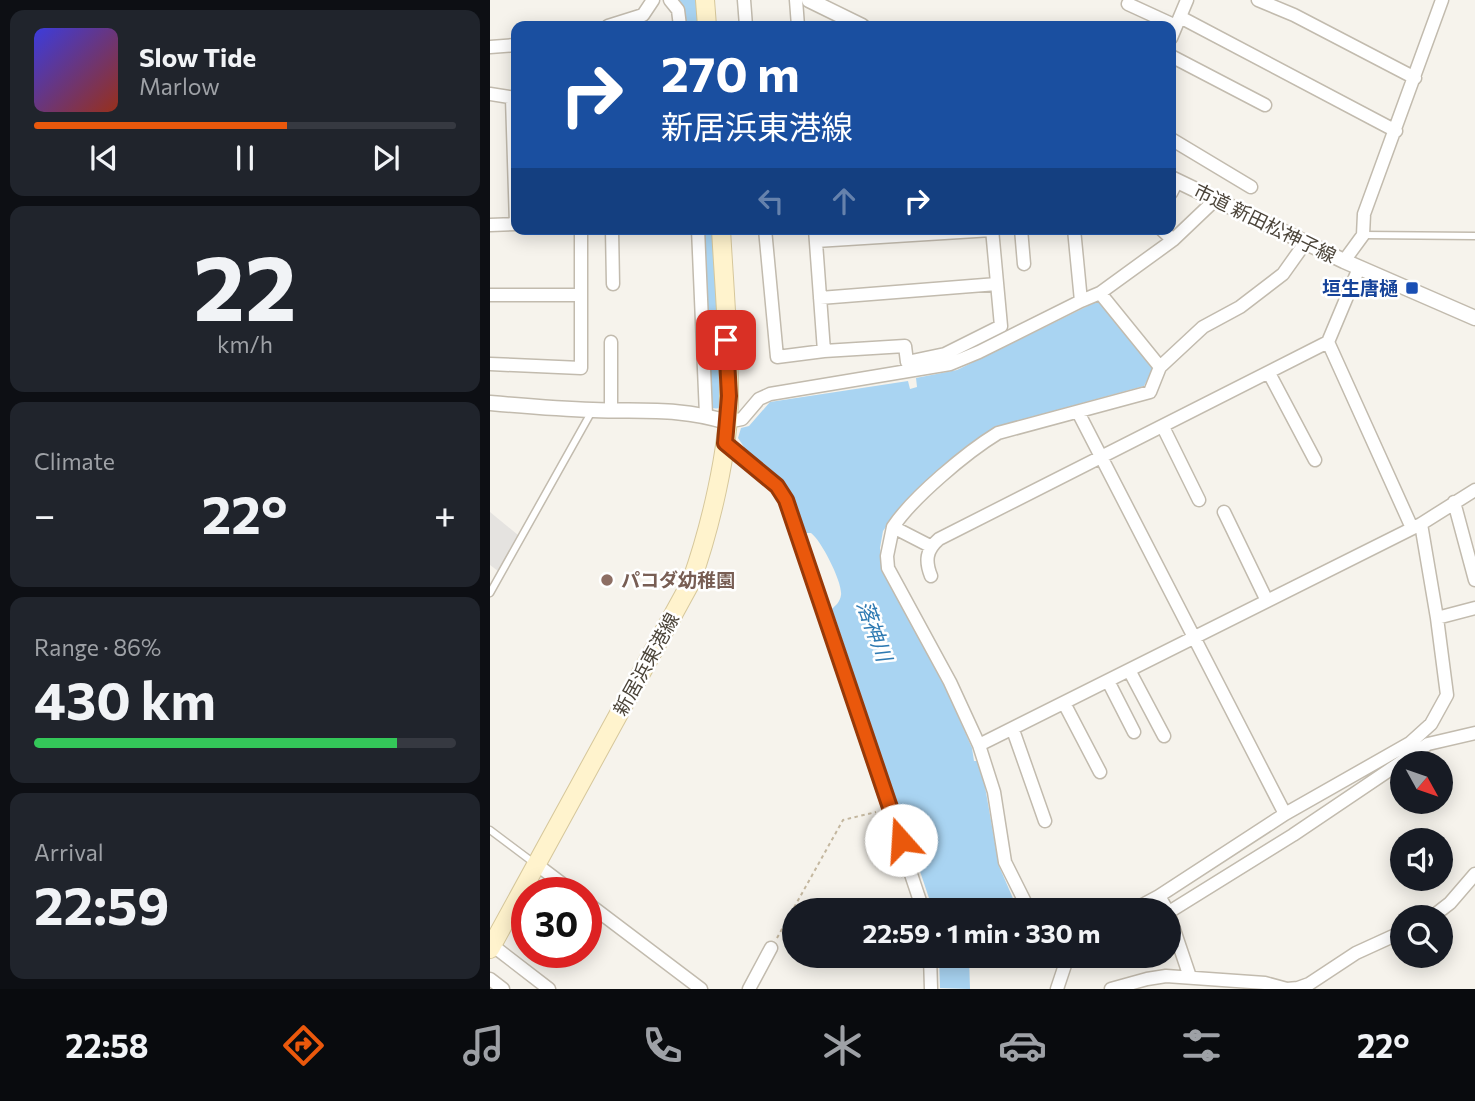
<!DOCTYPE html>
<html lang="en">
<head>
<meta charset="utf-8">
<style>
  body { margin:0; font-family:Commissioner,"Noto Sans JP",sans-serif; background:#20242c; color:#f1f3f6; height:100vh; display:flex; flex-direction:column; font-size:26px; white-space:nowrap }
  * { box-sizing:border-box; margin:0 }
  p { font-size:23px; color:#9ea1a6 }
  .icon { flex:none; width:38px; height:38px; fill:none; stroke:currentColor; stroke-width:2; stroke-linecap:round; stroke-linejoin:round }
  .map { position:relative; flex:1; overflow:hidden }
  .sheet { display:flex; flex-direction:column; gap:10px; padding:10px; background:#0d0f14; width:490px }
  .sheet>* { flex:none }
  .hud { position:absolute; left:21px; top:21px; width:665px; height:214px; border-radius:14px; box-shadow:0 4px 18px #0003; background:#1a4fa0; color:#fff; overflow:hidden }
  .needle { width:46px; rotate:130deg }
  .fabs { position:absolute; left:900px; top:751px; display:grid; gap:14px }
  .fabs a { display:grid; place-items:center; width:63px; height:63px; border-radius:50%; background:#171b24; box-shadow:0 4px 18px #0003; font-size:35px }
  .speed { position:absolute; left:21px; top:877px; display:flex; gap:14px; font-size:35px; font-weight:700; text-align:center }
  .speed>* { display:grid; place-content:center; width:91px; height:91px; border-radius:50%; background:#171b24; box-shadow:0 4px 18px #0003; line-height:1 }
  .speed .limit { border:10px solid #d22; background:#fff; color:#111 }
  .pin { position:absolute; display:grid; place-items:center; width:60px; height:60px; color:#fff; margin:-30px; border-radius:14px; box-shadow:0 4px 10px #0006 }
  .me { position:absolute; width:77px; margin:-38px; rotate:341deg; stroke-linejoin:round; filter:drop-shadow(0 0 5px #0008) }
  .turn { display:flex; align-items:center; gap:24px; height:147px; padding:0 35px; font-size:32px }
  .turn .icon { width:91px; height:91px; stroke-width:2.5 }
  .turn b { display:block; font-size:49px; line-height:60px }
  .lanes { display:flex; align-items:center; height:66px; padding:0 35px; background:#0003; justify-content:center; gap:35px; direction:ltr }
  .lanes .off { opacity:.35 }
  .big { font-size:52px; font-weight:700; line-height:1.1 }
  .sheet .widget { flex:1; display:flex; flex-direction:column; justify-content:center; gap:10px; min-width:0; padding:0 24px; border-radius:14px; background:#20242c }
  .sheet .dial { align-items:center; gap:0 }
  .dial b { font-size:91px; line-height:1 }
  .song { display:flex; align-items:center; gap:21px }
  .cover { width:84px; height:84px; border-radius:10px; background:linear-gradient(135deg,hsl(240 70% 55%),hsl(10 70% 35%)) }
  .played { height:7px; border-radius:4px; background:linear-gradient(90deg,#ea580c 60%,#363941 60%) }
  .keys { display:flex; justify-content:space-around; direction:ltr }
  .heat { display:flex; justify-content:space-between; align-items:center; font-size:38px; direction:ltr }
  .charge { height:10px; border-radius:5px; background:linear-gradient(90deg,#34c759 86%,#363941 0) }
  .trip { position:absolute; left:292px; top:898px; width:399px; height:70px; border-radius:35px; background:#171b24; box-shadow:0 4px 18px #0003; font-weight:700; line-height:70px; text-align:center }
  .tabs { display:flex; height:112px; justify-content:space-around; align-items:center; background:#090b0e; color:#9ea1a6 }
  .tabs .icon { width:49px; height:49px }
  .tabs .current { color:#ea580c }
  .tabs b { font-size:32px; color:#f1f3f6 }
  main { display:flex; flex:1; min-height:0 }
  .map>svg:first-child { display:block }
</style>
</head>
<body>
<main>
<section class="sheet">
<div class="widget">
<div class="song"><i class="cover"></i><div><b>Slow Tide</b><p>Marlow</p></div></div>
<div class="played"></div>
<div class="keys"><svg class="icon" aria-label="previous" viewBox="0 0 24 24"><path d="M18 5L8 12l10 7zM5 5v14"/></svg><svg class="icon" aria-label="pause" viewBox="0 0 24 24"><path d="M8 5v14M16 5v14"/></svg><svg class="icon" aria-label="next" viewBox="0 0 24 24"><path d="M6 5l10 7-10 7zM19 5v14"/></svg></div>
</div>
<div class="widget dial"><b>22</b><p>km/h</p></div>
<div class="widget"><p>Climate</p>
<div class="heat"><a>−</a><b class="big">22°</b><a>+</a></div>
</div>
<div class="widget"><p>Range · 86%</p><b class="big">430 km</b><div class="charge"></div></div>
<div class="widget"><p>Arrival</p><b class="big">22:59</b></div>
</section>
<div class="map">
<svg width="985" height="989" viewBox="0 0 985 989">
  <rect width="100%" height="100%" fill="#f6f3ec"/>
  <path fill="#e5e3e0" d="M0 512 28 535 8 571 0 565Z"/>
  <path fill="#a9d4f2" d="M608 301 663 369 654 386 509 426 472 452 408 510 393 531 390 548 393 573 454 684 482 748 484 761H487L494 781 509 866 528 910H443L342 609C346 605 350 602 351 595 353 583 331 540 321 533H316L304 498 298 487 256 450 248 438 251 428 259 426 280 402 418 381 420 389 427 387 426 378 467 370Z
    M449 956H479L480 989 450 988Z"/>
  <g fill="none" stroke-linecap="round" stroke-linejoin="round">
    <path stroke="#a9d4f2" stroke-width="19" d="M195 0 198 3 200 26
      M219 229 226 399"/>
    <g stroke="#c2bbae" stroke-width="9">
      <path id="service" d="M873 235 985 236
        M0 593 102 411
        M0 830 44 863"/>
    </g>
    <g stroke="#c2bbae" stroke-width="15">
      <path id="minor" d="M180 0 188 10 190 26
        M254 0 256 26
        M306 0 308 26
        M768 0 804 15 925 78
        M638 4 686 26
        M690 17 906 131
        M118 26 153 15 163 0
        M681 38 697 0
        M0 47 26 45
        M681 56 775 105
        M0 94 26 98
        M22 98 26 224
        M681 139 761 187
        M681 193 687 181
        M0 225 26 224
        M122 229 123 284
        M208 229 216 415
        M275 229 287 357 334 351 415 346 417 362 455 354 511 326 502 229
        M325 229 334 351
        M531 229 534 264
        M584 229 591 301
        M671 229 683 240
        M326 241 502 230
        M854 261 873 235 874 214 952 0
        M0 295H91
        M330 298 507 284
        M838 342 869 268
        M0 364 91 368V229
        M670 367 713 327 750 307 793 274 815 243
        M779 373 825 460
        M121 410V342
        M588 412 795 814
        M237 422 252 419 269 399 280 394 460 364 489 352 591 301 610 293 683 240 724 201
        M673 427 709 500
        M235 443 287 486 296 500 433 910
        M964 502 985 580
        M734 512 777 601
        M403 527 397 556 398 568 460 682 489 745
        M440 546 403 527C423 497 477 452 508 433L660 392 670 367 610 293
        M441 576C435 561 436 550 449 539L838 342 922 528
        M947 618 985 608
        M639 670 674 736
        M618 681 644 732
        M574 703 610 772
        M523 730 555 821
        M46 864 83 892
        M669 896 795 814 920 743 941 724 957 695 947 618 931 524 985 490
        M96 902 211 989
        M539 910 515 862 504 792 489 745 931 524
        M643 910 669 896 677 910
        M679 912 803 835 938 744 985 733
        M679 915 700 977
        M942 917 960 903 985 874
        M2 945 59 989
        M440 956 441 989
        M0 979 13 989
        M259 989 281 948
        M567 989 575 965V956
        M621 989 657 979 676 976 775 983 797 989 808 988 819 984 866 953 912 932"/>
    </g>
    <g stroke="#c2bbae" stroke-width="17">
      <path id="tertiary" d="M319 0 372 26
        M681 178 854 261 985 318
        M0 403C34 406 69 409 103 410 151 412 189 407 237 422"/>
    </g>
    <g stroke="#d6c79b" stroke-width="20">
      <path id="secondary" d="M215 0 217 26
        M0 949 201 582C220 529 239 450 239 395 239 340 234 284 231 229"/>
    </g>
    <path stroke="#c4b79f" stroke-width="2" stroke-dasharray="3.5 3.5" stroke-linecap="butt" d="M287 938 353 820 386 812"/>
    <use href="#service" stroke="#fff" stroke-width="6"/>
    <use href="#minor" stroke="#fff" stroke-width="12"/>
    <use href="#tertiary" stroke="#fff" stroke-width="14"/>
    <use href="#secondary" stroke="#fff3cd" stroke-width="18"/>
  </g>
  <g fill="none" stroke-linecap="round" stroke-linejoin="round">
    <g stroke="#983908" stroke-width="18">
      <path id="route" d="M236 340 239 396 235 443 287 486 296 500 411 840"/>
    </g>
    <use href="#route" stroke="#ea580c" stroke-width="12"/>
  </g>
  <rect fill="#1a4fb4" stroke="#fff" stroke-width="2.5" x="915" y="281" width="14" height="14" rx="3.5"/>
  <circle fill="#8d6e63" stroke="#fff" stroke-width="2.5" cx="117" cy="580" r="7"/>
  <g text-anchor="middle" stroke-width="5" stroke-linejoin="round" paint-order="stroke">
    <g font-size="19" fill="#4b4439" stroke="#fff">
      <text transform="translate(775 223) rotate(26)" y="7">市道 新田松神子線</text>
      <text transform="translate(156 664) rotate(-61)" y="7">新居浜東港線</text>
    </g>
    <g font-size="19" font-weight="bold" fill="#164399" stroke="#fff" text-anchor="end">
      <text x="908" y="295">垣生唐樋</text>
    </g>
    <g font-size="19" font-weight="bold" fill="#785e54" stroke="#fff" text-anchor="start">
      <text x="131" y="587">パコダ幼稚園</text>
    </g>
    <g font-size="21" font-style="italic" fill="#2e7ab2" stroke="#fff">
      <text transform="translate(384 631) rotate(70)" y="7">落神川</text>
    </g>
  </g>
</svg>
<div class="fabs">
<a><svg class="needle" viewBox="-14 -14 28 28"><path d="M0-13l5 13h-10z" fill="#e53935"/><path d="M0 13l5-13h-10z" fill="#9ea1a6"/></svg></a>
<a><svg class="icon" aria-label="sound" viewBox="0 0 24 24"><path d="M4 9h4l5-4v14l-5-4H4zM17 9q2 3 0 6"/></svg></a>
<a><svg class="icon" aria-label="search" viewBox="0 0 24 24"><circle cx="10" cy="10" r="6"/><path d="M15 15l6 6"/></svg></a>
</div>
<div class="speed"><div class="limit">30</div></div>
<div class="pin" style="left:236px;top:340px;background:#d93025"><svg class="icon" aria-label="arrive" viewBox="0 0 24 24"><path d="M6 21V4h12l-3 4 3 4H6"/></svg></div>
<svg class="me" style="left:411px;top:840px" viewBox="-20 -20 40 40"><circle r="19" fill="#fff"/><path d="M0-13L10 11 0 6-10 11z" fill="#ea580c"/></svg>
<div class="trip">22:59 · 1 min · 330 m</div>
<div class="hud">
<div class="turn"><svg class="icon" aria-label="right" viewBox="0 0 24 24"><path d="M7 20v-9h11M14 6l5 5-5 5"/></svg><div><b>270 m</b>新居浜東港線</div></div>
<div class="lanes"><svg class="icon off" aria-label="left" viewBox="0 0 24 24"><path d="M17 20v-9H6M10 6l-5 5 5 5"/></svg><svg class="icon off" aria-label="ahead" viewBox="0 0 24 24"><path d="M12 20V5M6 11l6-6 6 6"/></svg><svg class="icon" aria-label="right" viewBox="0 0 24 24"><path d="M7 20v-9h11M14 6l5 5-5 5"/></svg></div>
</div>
</div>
</main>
<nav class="tabs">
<b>22:58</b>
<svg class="icon current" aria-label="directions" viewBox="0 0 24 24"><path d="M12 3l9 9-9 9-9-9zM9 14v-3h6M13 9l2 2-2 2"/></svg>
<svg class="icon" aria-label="music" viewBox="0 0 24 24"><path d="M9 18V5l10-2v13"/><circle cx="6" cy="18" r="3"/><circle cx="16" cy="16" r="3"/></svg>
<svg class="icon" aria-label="phone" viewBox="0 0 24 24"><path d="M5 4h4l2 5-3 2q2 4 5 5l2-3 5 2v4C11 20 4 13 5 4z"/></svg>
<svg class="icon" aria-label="climate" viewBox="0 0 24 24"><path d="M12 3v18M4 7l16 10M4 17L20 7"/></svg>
<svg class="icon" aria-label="car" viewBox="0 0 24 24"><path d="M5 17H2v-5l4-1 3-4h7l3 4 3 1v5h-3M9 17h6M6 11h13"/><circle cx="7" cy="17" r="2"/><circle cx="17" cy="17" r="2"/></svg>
<svg class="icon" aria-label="filters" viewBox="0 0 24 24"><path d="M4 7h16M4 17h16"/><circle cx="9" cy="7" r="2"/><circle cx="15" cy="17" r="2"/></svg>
<b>22°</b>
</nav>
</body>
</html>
